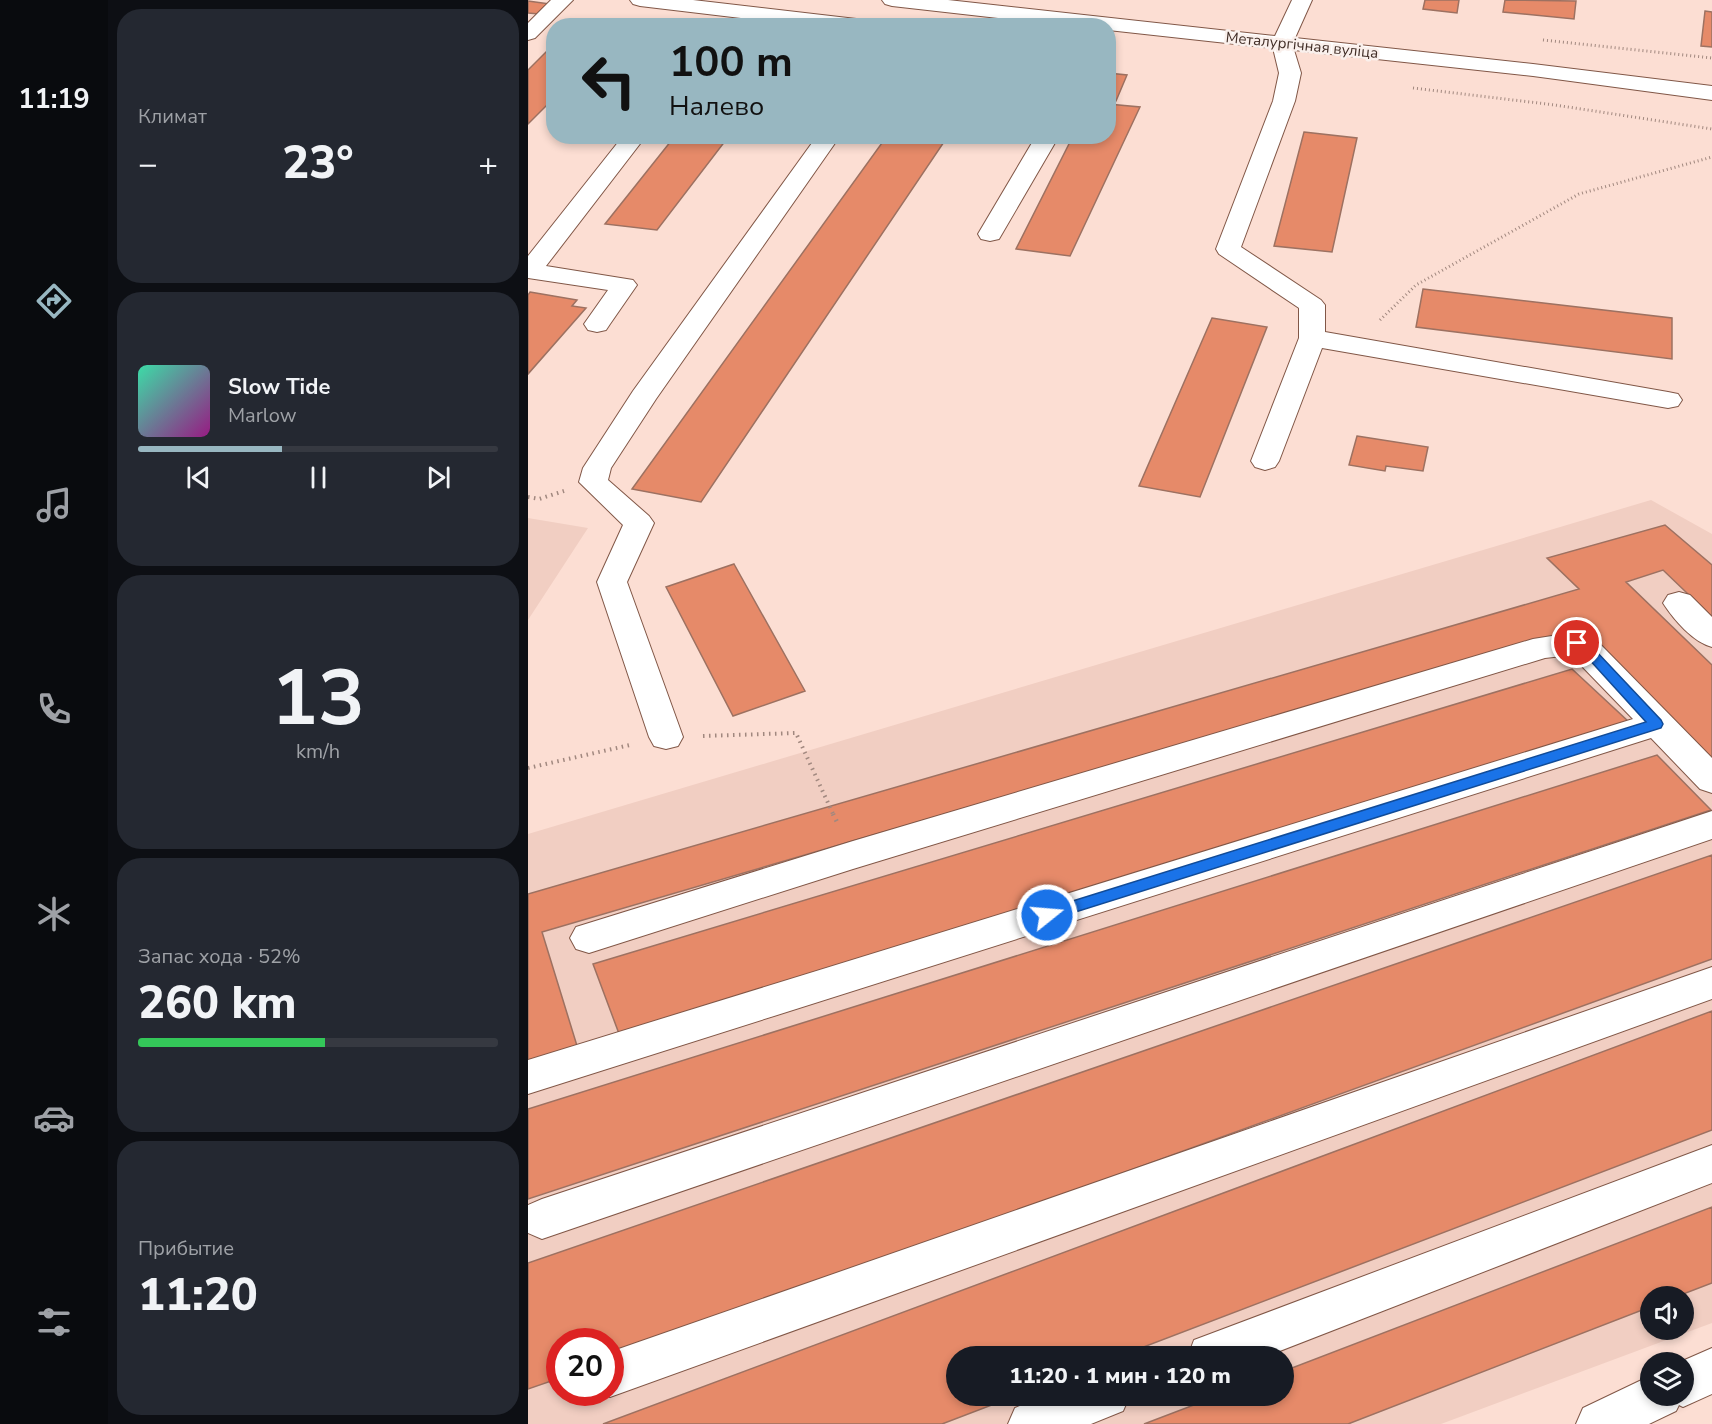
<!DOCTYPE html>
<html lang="ru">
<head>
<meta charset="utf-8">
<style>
  body { margin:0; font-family:"Nunito Sans",sans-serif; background:#242831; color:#f1f3f6; height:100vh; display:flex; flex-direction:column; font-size:22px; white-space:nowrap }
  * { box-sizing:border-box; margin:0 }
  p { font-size:20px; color:#9ea1a6 }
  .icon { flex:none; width:33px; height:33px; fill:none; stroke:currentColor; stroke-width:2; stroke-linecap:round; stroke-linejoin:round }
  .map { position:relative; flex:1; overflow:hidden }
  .sheet { display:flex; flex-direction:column; gap:9px; padding:9px; background:#0d0f14; width:420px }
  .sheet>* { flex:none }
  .top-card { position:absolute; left:18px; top:18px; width:570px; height:126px; border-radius:24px; box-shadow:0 3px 9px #0003; background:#98b7c1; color:#111; overflow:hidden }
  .tools { position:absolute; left:1112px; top:1286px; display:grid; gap:12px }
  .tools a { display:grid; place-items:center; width:54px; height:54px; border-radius:50%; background:#171b24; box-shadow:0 3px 9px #0003; font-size:30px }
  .speed { position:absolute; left:18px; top:1328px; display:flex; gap:12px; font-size:30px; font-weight:700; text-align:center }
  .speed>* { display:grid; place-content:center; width:78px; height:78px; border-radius:50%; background:#171b24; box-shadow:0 3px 9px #0003; line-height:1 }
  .speed .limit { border:9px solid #d22; background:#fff; color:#111 }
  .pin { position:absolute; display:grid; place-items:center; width:51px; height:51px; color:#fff; margin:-26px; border:3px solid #fff; border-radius:50%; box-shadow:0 2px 6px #0007 }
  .me { position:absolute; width:66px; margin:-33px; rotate:73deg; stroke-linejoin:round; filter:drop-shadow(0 0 4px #0008) }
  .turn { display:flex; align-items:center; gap:21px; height:126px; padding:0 24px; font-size:27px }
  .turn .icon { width:78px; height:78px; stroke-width:2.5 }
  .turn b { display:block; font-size:42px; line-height:51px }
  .big { font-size:45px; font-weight:800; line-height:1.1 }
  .sheet .card { flex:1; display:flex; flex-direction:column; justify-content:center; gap:9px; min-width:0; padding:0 21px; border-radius:24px; background:#242831 }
  .sheet .dial { align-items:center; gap:0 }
  .dial b { font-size:78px; line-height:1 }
  .song { display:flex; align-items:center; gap:18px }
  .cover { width:72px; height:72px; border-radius:9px; background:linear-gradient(135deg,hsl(160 70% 55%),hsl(310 70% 35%)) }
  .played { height:6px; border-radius:3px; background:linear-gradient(90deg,#98b7c1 40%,#363941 40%) }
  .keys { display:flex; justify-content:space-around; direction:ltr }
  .heat { display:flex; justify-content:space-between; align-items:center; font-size:33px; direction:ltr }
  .charge { height:9px; border-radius:4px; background:linear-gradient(90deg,#34c759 52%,#363941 0) }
  .trip { position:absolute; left:418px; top:1346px; width:348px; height:60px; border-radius:30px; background:#171b24; box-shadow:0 3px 9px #0003; font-weight:800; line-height:60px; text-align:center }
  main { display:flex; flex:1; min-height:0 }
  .dock { display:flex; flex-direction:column; width:108px; justify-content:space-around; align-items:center; background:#090b0e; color:#9ea1a6 }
  .dock .icon { width:42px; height:42px }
  .dock .selected { color:#98b7c1 }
  .dock b { font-size:27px; color:#f1f3f6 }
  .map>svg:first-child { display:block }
</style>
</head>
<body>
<main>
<nav class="dock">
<b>11:19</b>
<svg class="icon selected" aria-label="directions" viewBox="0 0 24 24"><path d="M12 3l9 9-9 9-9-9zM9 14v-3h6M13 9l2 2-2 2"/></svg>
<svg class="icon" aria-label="music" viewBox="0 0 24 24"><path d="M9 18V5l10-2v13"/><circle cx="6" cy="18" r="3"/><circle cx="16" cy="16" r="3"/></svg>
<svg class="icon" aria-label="phone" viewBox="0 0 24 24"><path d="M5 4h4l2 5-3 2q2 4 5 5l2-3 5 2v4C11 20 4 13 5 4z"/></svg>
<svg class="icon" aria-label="climate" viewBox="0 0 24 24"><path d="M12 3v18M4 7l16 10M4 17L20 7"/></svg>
<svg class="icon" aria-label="car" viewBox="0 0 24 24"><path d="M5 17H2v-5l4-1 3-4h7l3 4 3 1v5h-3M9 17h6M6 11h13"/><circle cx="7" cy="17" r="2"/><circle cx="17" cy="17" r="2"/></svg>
<svg class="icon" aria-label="filters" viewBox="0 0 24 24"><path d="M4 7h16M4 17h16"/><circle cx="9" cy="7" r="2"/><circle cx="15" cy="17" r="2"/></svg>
</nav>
<section class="sheet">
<div class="card"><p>Климат</p>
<div class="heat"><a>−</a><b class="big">23°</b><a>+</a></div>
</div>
<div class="card">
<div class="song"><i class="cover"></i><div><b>Slow Tide</b><p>Marlow</p></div></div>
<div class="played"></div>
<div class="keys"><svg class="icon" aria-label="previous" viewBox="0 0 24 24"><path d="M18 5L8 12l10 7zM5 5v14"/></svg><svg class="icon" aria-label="pause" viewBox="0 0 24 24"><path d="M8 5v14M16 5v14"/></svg><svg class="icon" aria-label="next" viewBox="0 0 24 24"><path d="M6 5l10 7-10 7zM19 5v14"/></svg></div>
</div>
<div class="card dial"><b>13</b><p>km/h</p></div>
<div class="card"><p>Запас хода · 52%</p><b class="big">260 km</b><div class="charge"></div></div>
<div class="card"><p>Прибытие</p><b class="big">11:20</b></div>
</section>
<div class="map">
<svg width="1184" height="1424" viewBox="0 0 1184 1424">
  <rect width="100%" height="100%" fill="#fcded3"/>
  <path fill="#f1cec2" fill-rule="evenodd" d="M1123 500 1184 534V1323L913 1424H0V834ZM1122 1296H1155V1329H1122ZM32 1341H82V1392H32ZM429 1356H756V1395H429Z
    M0 518 60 528 0 620Z"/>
  <path fill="#e68a69" stroke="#9d7161" stroke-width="1.5" d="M897 0H931L929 13 895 9Z
    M977 0 1048 1 1046 19 975 12Z
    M0 1 22 4 11 14 0 13Z
    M1177 11 1184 12V47L1173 46Z
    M104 19 125 21 121 26H98Z
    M21 49 26 50V98L0 124V70Z
    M580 73 599 75 588 101 580 100Z
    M580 104 612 107 542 256 488 249 545 136H580Z
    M776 132 829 138 804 252 746 246Z
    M147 136H201L129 230 77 224Z
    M359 136H420L173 502 104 489Z
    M895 289 1144 318V359L888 327Z
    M2 292 49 300 44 306 58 308 0 374V295Z
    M684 318 739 327 672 497 611 486Z
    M829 436 900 447 895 471 858 466 857 471 821 465Z
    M1137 525 1184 565V617L1135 570 1098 582 1184 665V760L1055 627 14 932 50 1049 0 1067V894L1051 589 1019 558Z
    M206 564 277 691 205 716 138 587Z
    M1044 669 1102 723 93 1039 65 964Z
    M1129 755 1183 810 0 1199V1109Z
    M1184 855V959L82 1359V1341H32V1378L0 1389V1263Z
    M1184 1011V1130L592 1356H429V1395H490L414 1424H75Z
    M1184 1207V1283L1150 1296H1122V1307L820 1424H616L692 1395H756V1371Z"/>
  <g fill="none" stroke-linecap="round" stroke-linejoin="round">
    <g stroke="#815747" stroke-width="2">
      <path id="minor" d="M23 0H45L7 38 0 40V23Z
        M102 0H165L337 20 344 22 347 26H279L112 6 105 4Z
        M354 0H420L747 36 764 0H784L767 38 1005 64 1184 86V100L1005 76 766 50 773 73 767 101 713 247 793 300 797 305V332L1140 392 1150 394 1154 400 1150 406 1140 408 794 348 751 461 747 467 737 470 727 467 723 461 771 338V308L691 254 688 249 745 101 751 73 745 48 580 30V26H541L364 6 357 4Z
        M95 136H118L18 266 105 280 109 285 82 324 78 330 69 332 60 330 56 324 80 290 0 278V256Z
        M289 136H312L128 399 83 468 80 480 121 516 126 523 99 582 155 737 150 746 138 749 126 746 121 737 69 582 95 525 51 482 55 468 105 391Z
        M508 136H531L471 239 462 241 453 239 450 234Z
        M1151 592 1162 595 1184 617V647C1165 642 1146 620 1135 603L1140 595Z
        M1049 632 1060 635 1074 646 1184 758V793L1172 789 1123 738 0 1094V1060L1105 719 1043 655 1017 658 325 869 61 953 48 949 42 938 48 927 325 841 1005 639Z
        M1184 811V839L14 1239 0 1233V1205L14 1199Z
        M1184 967V999L82 1397 69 1392H82V1352Z
        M1184 1145V1183L739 1356H660L666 1340 682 1334Z
        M1184 1348V1394L1155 1407 1151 1405 1148 1411 1121 1424H1048L1055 1408 1122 1376V1395H1155V1362H1152Z
        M519 1395H602L595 1411 563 1424H480L487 1408Z"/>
    </g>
    <path stroke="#a1887f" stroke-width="3" stroke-dasharray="1 3" stroke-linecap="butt" d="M1015 40 1184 58
      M885 88 1027 105 1184 129
      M852 320 888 285 1051 194 1184 157"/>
    <path stroke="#a1887f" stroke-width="4" stroke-dasharray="1.5 4.5" stroke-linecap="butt" d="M0 497 11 499 36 491
      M175 736 268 733 306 816
      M0 768 102 745"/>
    <path stroke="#a1887f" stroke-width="4.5" stroke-dasharray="1.5 5" stroke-linecap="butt" d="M305 814 310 824"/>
    <use href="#minor" fill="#fff" fill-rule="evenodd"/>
  </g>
  <path fill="#1a73e8" stroke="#114b97" stroke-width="1.5" d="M1049 638 1068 651 1133 720 1135 724 1133 728 519 921 513 919 511 915 513 910 519 909 1118 722 1059 657 1042 643Z"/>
  <g text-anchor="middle" stroke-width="5" stroke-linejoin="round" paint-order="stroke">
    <g font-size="15" fill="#402d26" stroke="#faf0ec">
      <text transform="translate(774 45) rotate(6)" y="5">Металургічная вуліца</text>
    </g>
  </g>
</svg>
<div class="tools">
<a><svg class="icon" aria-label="sound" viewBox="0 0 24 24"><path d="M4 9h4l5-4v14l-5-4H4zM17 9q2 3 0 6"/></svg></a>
<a><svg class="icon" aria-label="layers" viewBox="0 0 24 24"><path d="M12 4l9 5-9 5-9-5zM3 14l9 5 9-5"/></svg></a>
</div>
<div class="speed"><div class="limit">20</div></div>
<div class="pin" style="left:1049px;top:643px;background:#d93025"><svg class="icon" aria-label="arrive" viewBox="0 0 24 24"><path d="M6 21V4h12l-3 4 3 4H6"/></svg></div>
<svg class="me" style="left:519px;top:915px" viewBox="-20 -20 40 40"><circle r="17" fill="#1a73e8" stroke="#fff" stroke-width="3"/><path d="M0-11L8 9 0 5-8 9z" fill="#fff"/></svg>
<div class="trip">11:20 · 1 мин · 120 m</div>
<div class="top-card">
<div class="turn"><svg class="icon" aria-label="left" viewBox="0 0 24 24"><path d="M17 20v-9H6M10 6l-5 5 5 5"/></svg><div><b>100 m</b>Налево</div></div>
</div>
</div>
</main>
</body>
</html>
